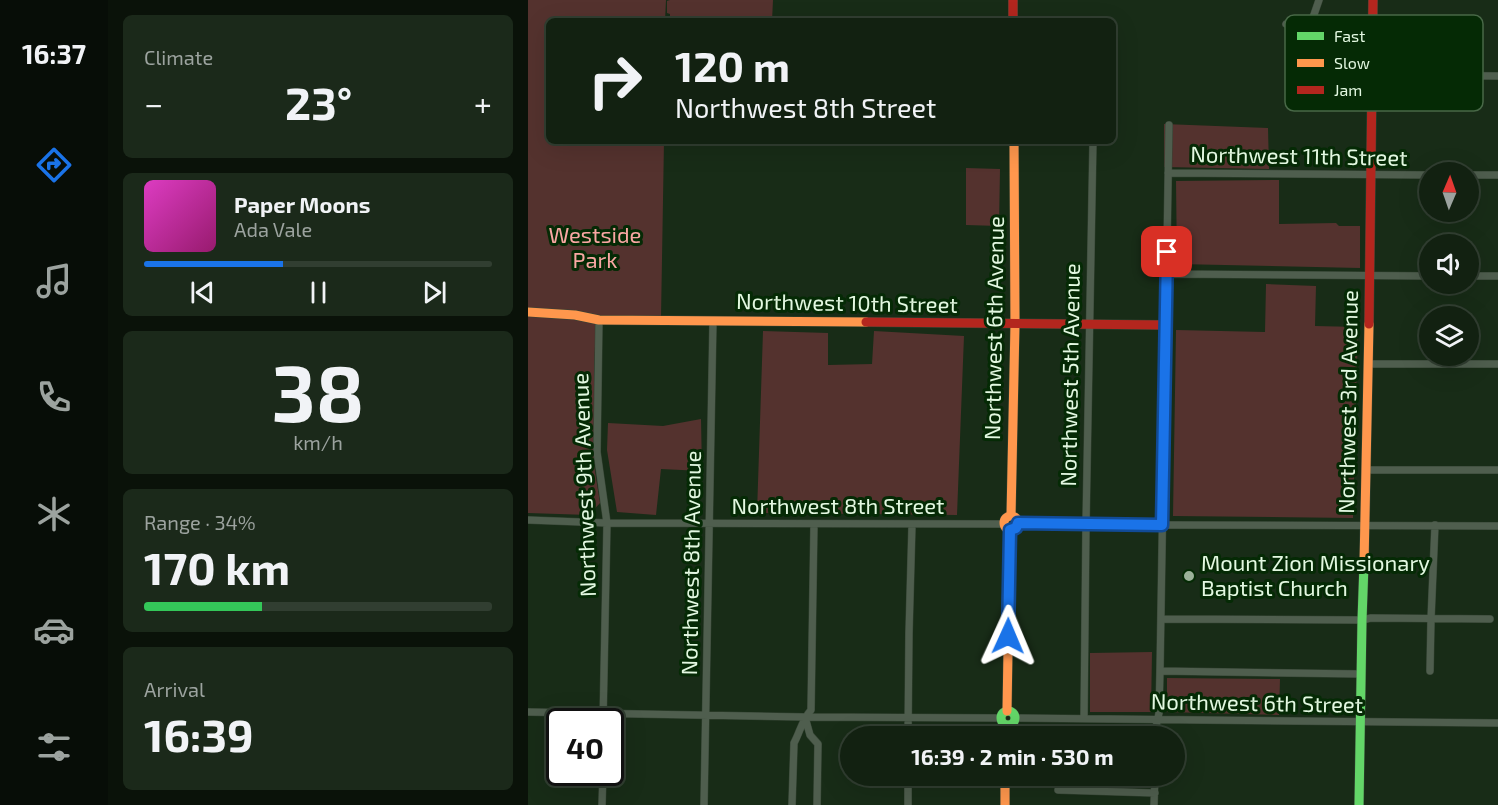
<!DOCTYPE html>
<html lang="en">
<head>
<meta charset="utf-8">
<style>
  body { margin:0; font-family:"Exo 2",sans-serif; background:#1b291a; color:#f1f3f6; height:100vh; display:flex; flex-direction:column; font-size:22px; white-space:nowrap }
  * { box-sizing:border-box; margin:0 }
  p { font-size:20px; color:#9ca39f }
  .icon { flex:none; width:33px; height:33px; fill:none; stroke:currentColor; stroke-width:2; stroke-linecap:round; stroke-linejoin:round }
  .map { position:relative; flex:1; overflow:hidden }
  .sheet { display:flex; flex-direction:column; gap:15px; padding:15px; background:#0a1209; width:420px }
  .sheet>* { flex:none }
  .guide { position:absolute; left:18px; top:18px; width:570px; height:126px; border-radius:9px; box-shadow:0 6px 24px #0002,0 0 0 2px #313e31; background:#122111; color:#f1f3f6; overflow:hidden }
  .needle { width:39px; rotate:2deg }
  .controls { position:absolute; left:891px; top:162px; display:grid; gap:12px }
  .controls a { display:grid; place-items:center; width:60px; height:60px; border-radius:50%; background:#122111; box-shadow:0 6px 24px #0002,0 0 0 2px #313e31; font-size:30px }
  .speed { position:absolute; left:18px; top:708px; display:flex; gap:12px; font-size:30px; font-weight:700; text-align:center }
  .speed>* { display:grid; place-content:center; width:78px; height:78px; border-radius:50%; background:#122111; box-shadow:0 6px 24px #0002,0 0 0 2px #313e31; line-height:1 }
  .speed .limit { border:3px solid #111; border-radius:9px; background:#fff; color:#111 }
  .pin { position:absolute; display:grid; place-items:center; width:51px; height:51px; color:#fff; margin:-26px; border-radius:12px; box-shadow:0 3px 9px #0006 }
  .me { position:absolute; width:66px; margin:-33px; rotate:1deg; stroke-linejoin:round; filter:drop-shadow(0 0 4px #0008) }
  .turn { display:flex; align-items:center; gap:21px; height:126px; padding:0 30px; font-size:27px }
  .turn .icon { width:78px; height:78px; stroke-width:2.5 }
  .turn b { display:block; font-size:42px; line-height:51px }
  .big { font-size:45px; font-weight:700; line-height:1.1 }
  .sheet .tile { flex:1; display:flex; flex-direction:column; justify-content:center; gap:9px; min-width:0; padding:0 21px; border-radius:9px; background:#1b291a }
  .sheet .dial { align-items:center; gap:0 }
  .dial b { font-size:78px; line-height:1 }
  .song { display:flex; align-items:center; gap:18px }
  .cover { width:72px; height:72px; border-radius:9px; background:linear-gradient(135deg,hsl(310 70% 55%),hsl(320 70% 35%)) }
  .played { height:6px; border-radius:3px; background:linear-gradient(90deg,#1a73e8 40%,#313e31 40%) }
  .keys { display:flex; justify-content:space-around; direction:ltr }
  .heat { display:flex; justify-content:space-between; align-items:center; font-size:33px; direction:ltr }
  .charge { height:9px; border-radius:4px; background:linear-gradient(90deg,#34c759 34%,#313e31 0) }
  .trip { position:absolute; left:312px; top:726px; width:345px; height:60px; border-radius:30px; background:#122111; box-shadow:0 6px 24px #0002,0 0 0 2px #313e31; font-weight:700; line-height:60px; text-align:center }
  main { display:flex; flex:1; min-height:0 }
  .menu { display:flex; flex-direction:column; width:108px; justify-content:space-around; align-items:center; background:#070d07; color:#9ca39f }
  .menu .icon { width:42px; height:42px }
  .menu .active { color:#1a73e8 }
  .menu b { font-size:27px; color:#f1f3f6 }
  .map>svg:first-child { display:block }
</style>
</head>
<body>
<main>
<nav class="menu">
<b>16:37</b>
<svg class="icon active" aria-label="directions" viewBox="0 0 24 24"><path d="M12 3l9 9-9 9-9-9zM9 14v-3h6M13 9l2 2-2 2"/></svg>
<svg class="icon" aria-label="music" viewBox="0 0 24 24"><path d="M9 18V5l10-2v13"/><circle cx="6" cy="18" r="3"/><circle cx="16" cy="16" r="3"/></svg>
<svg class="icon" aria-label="phone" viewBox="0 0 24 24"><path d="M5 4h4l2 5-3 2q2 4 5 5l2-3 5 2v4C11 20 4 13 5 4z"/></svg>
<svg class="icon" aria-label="climate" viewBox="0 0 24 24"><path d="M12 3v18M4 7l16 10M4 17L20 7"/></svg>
<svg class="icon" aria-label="car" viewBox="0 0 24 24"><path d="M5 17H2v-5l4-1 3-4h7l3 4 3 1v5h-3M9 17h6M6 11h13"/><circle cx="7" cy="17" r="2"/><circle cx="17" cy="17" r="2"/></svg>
<svg class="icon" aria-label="filters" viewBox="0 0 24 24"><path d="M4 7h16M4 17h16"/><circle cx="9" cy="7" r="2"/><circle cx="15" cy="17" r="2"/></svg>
</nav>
<section class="sheet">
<div class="tile"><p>Climate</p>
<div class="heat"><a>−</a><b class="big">23°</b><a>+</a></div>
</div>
<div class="tile">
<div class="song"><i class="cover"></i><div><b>Paper Moons</b><p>Ada Vale</p></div></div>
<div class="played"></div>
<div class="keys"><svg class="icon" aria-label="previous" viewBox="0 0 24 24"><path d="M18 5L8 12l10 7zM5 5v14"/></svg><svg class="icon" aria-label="pause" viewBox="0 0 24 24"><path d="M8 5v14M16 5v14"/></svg><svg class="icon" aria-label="next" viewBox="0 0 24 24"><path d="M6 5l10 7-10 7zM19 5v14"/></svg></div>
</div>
<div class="tile dial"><b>38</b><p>km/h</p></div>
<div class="tile"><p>Range · 34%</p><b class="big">170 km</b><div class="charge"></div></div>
<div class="tile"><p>Arrival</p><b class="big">16:39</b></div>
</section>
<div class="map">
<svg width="970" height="805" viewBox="0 0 970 805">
  <rect width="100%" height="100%" fill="#182c17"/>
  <path fill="#54322e" d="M0 0H138L137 21H21V141H136L133 318 68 317 66 376V465L72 503 61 515 0 513Z
    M142 0H245L244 21H142V14L139 13V1Z
    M636 124 740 128 741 169 636 167Z
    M438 168 472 169 471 226 438 225Z
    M751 180V224L808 223 811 226H832V268L649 264 648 181Z
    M738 284 788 286 787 326 830 327 825 518 645 516 648 330 737 332Z
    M235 331 300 333V365L344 364 346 331 436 336 429 515 229 513Z
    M173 419 174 471 133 469 128 515 89 512 79 450 80 423 135 426Z
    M624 652 623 712H562V653Z
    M639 678 752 679 751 715 639 712Z"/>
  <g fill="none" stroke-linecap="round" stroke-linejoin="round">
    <g stroke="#364535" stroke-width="8">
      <path id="street" d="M758 24 812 43
        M780 32 791 0
        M845 75 970 76
        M640 173 902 175
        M940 175H970
        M639 274 902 276
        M940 276H970
        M71 320 69 452 79 523 75 722
        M841 364H970
        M839 470H970
        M0 520 79 523 476 524
        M490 523 639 525 970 526
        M633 619 834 620 843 618 962 619
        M632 671 833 674
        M902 671 903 619 907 525
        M0 712 277 717 472 718
        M277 717 282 735 290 744 289 805
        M487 718 970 723
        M556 718 558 524 565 141
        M380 736 381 633 384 525
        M628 736V727L631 713 632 671 641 125
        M530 790 627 793
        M74 805 75 772
        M176 805 185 321
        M264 805 266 743C272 732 274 720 283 710L286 524
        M380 805V776
        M626 805 627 776"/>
    </g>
    <g stroke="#364535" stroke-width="10">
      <path id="fast" d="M473 718a7 7 0 1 1 14 0a7 7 0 1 1-14 0Z
        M831 805 834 620 836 564"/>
    </g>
    <g stroke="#364535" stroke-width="10">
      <path id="slow" d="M0 312 47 315 71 320 338 322
        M483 516 487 324 486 141
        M476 523a7 7 0 1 1 14 0a7 7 0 1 1-14 0Z
        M836 564 841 324
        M479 711 482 530
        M477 776V805"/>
    </g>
    <g stroke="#364535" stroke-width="10">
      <path id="jam" d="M485 0V21
        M338 322 637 325
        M841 324 845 0"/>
    </g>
    <use href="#street" stroke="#4f5e4e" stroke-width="7"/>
    <use href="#fast" stroke="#63d668" stroke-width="9"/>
    <use href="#slow" stroke="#ff974d" stroke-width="9"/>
    <use href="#jam" stroke="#b3261e" stroke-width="9"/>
  </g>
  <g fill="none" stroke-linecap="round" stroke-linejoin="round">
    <g stroke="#114b97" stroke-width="15">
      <path id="route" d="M480 636 482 530 488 528 490 523 634 525 639 252"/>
    </g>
    <use href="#route" stroke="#1a73e8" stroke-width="10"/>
  </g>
  <circle fill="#9cb19a" stroke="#052a05" stroke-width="2" cx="661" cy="576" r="6"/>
  <g text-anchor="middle" stroke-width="6" stroke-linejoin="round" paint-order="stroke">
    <g font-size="22" fill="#e3f8e1" stroke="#052a05">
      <text transform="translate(771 156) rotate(1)" y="8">Northwest 11th Street</text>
      <text transform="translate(319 303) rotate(1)" y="8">Northwest 10th Street</text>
      <text transform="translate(466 328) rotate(-89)" y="8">Northwest 6th Avenue</text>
      <text transform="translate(542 375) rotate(-89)" y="8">Northwest 5th Avenue</text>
      <text transform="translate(820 402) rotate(-89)" y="8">Northwest 3rd Avenue</text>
      <text transform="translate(56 485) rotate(-92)" y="8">Northwest 9th Avenue</text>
      <text x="310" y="514">Northwest 8th Street</text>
      <text transform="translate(163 563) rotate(-89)" y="8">Northwest 8th Avenue</text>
      <text transform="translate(729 703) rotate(1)" y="8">Northwest 6th Street</text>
    </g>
    <g font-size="22" fill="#f9a7a3" stroke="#052a05">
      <text x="67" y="243">Westside<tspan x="67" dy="25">Park</tspan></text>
    </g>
    <g font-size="22" fill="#e3f8e1" stroke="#052a05" text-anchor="start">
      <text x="673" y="571">Mount Zion Missionary<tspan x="673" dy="25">Baptist Church</tspan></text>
    </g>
  </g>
  <rect x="757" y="15" width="198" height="96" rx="9" fill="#052a05" stroke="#486847" stroke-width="1.5"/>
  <rect x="769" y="32" width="27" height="8" fill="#63d668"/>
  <rect x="769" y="59" width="27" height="8" fill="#ff974d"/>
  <rect x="769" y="86" width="27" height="8" fill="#b3261e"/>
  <g font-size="16" fill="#e3f8e1">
    <text x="806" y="42">Fast</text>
    <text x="806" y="69">Slow</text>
    <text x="806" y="96">Jam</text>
  </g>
</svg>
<div class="controls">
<a><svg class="needle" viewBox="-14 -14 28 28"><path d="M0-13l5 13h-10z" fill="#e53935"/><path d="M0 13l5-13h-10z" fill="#9ca39f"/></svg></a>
<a><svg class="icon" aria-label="sound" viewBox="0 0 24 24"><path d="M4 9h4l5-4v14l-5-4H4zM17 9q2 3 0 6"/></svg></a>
<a><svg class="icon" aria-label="layers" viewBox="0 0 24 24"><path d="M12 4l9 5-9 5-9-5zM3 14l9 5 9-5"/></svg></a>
</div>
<div class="speed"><div class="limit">40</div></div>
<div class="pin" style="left:639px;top:252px;background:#d93025"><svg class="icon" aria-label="arrive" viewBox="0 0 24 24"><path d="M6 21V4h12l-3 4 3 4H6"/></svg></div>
<svg class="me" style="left:480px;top:636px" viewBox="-20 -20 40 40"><path d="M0-17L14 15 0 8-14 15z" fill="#1a73e8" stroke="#fff" stroke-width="4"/></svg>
<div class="trip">16:39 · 2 min · 530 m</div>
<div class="guide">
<div class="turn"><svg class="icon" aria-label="right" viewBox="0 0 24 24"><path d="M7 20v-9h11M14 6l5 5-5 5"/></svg><div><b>120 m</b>Northwest 8th Street</div></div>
</div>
</div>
</main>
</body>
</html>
